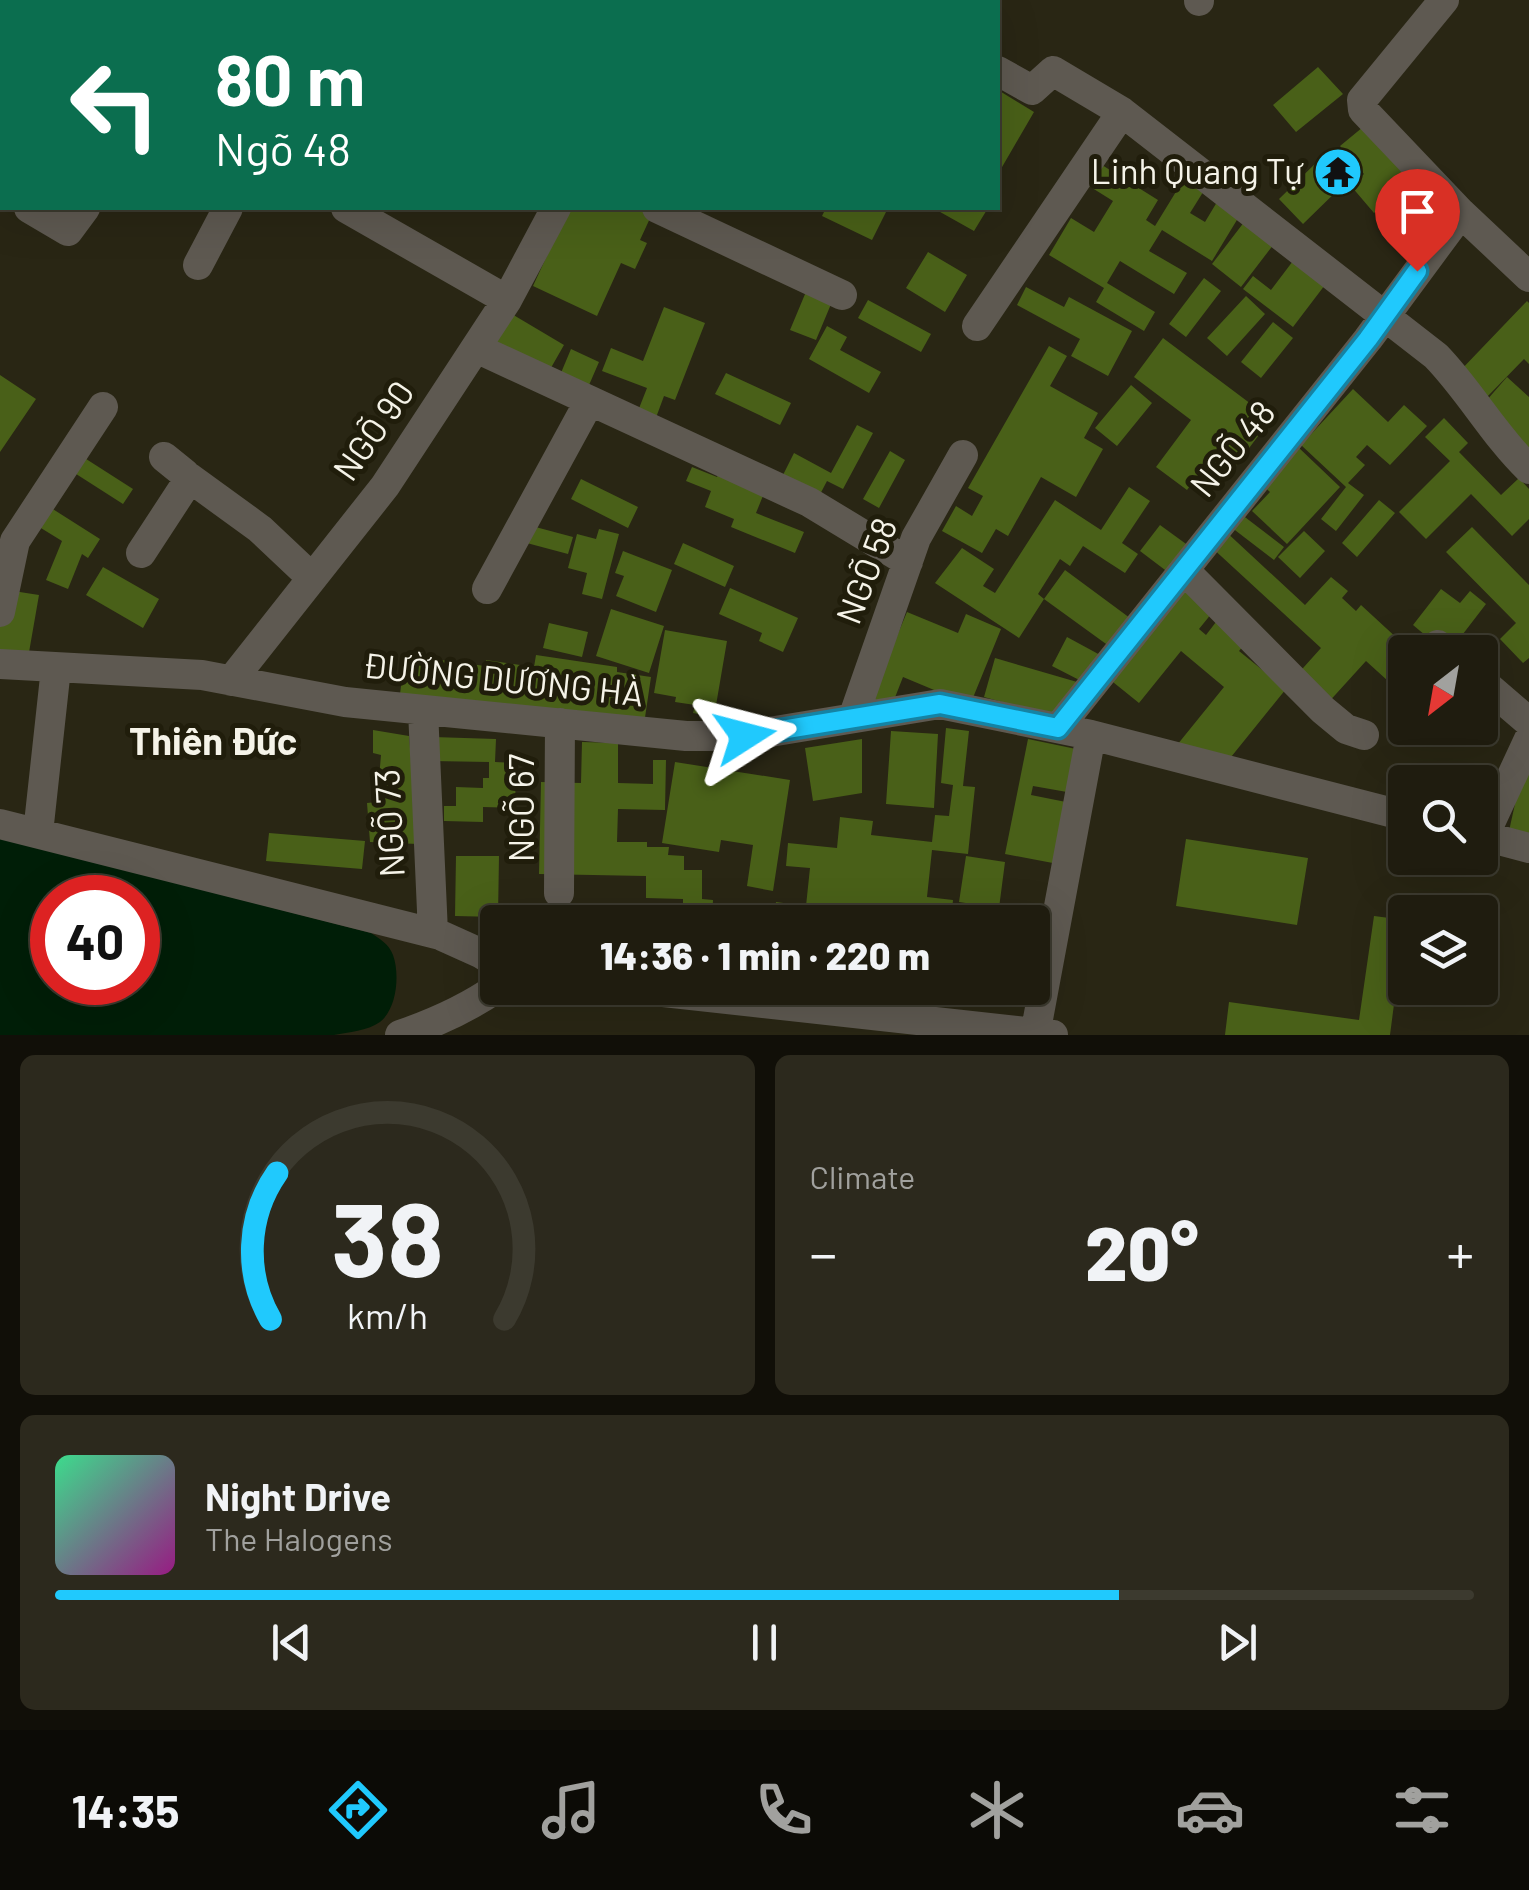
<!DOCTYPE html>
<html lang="en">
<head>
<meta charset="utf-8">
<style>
  body { margin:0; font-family:Barlow,sans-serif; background:#2c291d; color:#f1f3f6; height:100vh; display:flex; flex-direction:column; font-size:38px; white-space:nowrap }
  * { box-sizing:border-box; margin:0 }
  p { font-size:32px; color:#a1a19e }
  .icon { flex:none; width:55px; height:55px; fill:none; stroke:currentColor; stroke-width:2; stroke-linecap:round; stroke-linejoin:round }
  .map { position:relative; height:1035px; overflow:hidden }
  .side { display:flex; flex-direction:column; gap:20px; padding:20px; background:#110f08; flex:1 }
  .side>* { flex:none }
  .hud { position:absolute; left:0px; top:0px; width:1000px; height:210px; box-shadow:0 10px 40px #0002,0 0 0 2px #3c3a2f; background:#0b6e4f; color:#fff; overflow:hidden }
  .needle { width:65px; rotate:211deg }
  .tools { position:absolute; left:1388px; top:635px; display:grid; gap:20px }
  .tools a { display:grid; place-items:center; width:110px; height:110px; border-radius:10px; background:#1f1c0f; box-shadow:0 10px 40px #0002,0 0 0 2px #3c3a2f; font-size:50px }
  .speed { position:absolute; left:30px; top:875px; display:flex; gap:20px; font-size:50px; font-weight:700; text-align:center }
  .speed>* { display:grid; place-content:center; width:130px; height:130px; border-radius:50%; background:#1f1c0f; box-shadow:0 10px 40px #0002,0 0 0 2px #3c3a2f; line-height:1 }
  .speed .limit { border:15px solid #d22; background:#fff; color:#111 }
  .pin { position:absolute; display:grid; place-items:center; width:85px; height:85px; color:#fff; margin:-102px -42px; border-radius:50% 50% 50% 0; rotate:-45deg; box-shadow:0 0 10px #0007 }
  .pin .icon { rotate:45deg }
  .me { position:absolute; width:110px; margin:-55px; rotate:81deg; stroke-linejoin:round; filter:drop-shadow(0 0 8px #0008) }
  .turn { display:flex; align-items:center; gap:35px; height:210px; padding:0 50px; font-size:45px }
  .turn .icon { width:130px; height:130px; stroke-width:2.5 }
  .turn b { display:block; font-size:70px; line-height:85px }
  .big { font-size:75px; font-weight:800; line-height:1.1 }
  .side .card { flex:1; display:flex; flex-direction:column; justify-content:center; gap:15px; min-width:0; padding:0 35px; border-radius:15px; background:#2c291d }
  .side .dial { align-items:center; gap:0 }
  .dial svg { height:260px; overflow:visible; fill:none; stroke:#3c3a2f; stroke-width:7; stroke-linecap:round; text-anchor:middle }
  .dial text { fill:#f1f3f6; stroke:none }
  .song { display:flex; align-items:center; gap:30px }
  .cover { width:120px; height:120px; border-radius:15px; background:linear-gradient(135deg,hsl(150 70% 55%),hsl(310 70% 35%)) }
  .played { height:10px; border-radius:5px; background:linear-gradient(90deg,#20c9fd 75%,#3c3a2f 75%) }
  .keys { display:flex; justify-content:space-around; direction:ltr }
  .heat { display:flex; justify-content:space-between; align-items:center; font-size:55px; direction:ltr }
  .side .tiles { flex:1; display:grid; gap:20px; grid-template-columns:1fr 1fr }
  .card:last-child { grid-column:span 2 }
  .trip { position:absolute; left:480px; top:905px; width:570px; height:100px; border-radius:10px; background:#1f1c0f; box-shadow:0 10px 40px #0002,0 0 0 2px #3c3a2f; font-weight:800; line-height:100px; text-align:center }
  .tabs { display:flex; height:160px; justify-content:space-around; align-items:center; background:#0c0b06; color:#a1a19e }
  .tabs .icon { width:70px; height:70px }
  .tabs .active { color:#20c9fd }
  .tabs b { font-size:45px; color:#f1f3f6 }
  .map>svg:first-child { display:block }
</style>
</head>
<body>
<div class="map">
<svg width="1529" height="1035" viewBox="0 0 1529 1035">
  <rect width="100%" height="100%" fill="#292614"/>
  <path fill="#001e07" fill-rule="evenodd" d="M0 838 371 933C380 939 389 944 393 955 400 974 397 1009 380 1022 367 1031 349 1032 334 1035H0ZM52 898H138V982H52Z"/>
  <path fill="#496018" d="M1318 67 1343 94 1296 132 1273 105Z
    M998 90 1034 112 998 174Z
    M1363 127 1418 176 1374 213 1351 186 1364 174 1340 146Z
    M1320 159 1344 184 1303 224 1279 199Z
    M1102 165 1158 200 1146 220 1155 226 1185 177 1205 189 1190 213 1205 222 1220 197 1243 210 1212 261 1162 230 1149 251 1187 273 1174 294 1120 261 1107 283 1155 312 1144 331 1096 302 1104 288 1049 255 1071 218 1094 232 1113 201 1089 186Z
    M569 208H639L652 214 640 240 647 243 635 269 621 263 597 316 533 286Z
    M826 208H888L872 240 822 216Z
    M933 208H988L974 231Z
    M1248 217 1277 240 1241 287 1212 264Z
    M928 252 967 275 945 312 906 288Z
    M1299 253 1331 277 1293 327 1243 289 1253 276 1271 290Z
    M1204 278 1221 291 1186 337 1169 324Z
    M808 287 834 297 816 340 790 330Z
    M1026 287 1064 307 1069 297 1132 331 1108 376 1071 356 1080 339 1017 305Z
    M1246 296 1265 314 1227 356 1207 338Z
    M868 300 931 334 921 352 858 318Z
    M1527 301 1529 303V364L1524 359 1486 398 1458 373Z
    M664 307 705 323 675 400 664 396 654 423 636 416 647 388 602 371 611 348 643 361Z
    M505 310 564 345 544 380 484 345Z
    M1273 322 1293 338 1261 378 1241 362Z
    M827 326 847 337 840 350 881 372 869 393 809 359Z
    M1163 338 1271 419 1225 480 1205 466 1187 490 1156 467 1191 420 1134 377Z
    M1049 346 1067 356 1050 386 1098 413 1084 438 1103 449 1076 497 1041 477 1008 536 996 529 982 553 942 531 956 506 972 516 983 496 968 488Z
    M571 349 599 362 586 392 558 380Z
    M726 373 791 403 780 425 715 394Z
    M0 375 36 399 0 452Z
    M1507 377 1529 397V452L1480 408Z
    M1131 385 1152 403 1117 446 1095 428Z
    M1353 389 1388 422 1404 405 1427 426 1390 465 1367 445 1356 457 1365 465 1348 483 1364 495 1336 531 1321 519 1346 487 1301 445Z
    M1444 418 1468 443 1459 452 1501 495 1519 478 1529 489V519L1512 536 1471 494 1426 539 1399 512 1450 461 1425 437Z
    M857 425 873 433 843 489 827 481 816 502 779 483 794 453 831 473Z
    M1297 446 1340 487 1287 544 1252 511 1270 492 1261 484Z
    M890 451 905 460 879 508 863 499Z
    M83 457 133 489 123 504 73 472Z
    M692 467 717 477 721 468 767 486 756 513 804 532 795 553 731 527 734 519 705 507 711 491 686 481Z
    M581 479 638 507 628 528 571 499Z
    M1129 487 1150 501 1122 543 1138 554 1125 573 1083 546 1070 566 1060 559 1038 594 1044 599 1065 570 1134 621 1113 649 1044 599 1019 638 935 583 962 548 994 569 983 586 995 593 1055 500 1101 530Z
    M1379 500 1395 513 1357 557 1342 543Z
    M48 506 100 539 88 558 82 554 68 589 46 580 62 541 36 525Z
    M1237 511 1284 547 1274 560 1227 524Z
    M528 525 573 537 568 554 523 542Z
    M1160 525 1193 549 1173 576 1140 551Z
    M1472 527 1529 585V658L1523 663 1500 639 1516 623 1446 552Z
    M599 529 619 534 602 599 582 594 587 573 568 568 577 534 596 539Z
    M1223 529 1305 605 1331 577 1348 591 1342 598 1356 611 1361 605 1412 652H1405V662L1388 681 1366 661 1326 705 1295 677 1321 648 1209 545Z
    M1304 531 1325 551 1300 578 1278 557Z
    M683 543 734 566 725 587 674 564Z
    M623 551 672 570 656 612 616 596 624 576 615 573Z
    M103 567 159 599 143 628 86 595Z
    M0 568 7 590 39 595 28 658 0 653Z
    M1181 579 1216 608 1199 629 1206 635 1216 622 1244 645 1239 651 1286 689 1227 762 1173 750 1224 687 1181 651 1139 703 1103 674Z
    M730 588 798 618 783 652 759 641 762 633 719 614Z
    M1441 589 1460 603 1470 591 1486 604 1453 647 1431 640 1413 625Z
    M611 609 664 626 649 673 596 656Z
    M907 612 958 633 966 614 1001 629 970 705 903 677 894 700 869 703Z
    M549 623 588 632 582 657 543 648Z
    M665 630 727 641 714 717 693 713 695 705 675 702 676 697 654 693Z
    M1067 637 1102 656 1087 684 1052 666Z
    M405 655 485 666 486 660 534 667 536 655 617 667V672L651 677 643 731 400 694Z
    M995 658 1084 684 1063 719 984 697Z
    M946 728 969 731 963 786 975 787 968 854 932 850 927 897 953 900 951 922H774L776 902 806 906 810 868 786 866 788 843 837 848 840 817 873 821 871 835 932 842 935 815 949 816 953 785 941 783Z
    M373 730 409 736 418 844 370 842 367 803 377 802 381 755 373 753Z
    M891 731 938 734 934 808 886 804Z
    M433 737 496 739 495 762 516 763 515 808 483 807V822L444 821V806H456V787L483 788V778H489V762L432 761Z
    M862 739V793L813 801 805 748Z
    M1028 739 1076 749 1067 792 1033 786 1031 795 1071 803 1058 864 1005 854Z
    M582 742 618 743V783L653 784V760H666L665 810 618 809 617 842H647V847H669L668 855 684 856V870H702V899L713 900 712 922H683V899L646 898V876L539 874 541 782 581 783Z
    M1527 750H1529V835L1509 831Z
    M675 762 790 780 773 891 747 886 753 845 721 840 719 852 662 843Z
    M269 833 365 841 362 869 266 861Z
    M1186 839 1308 858 1297 925 1176 906Z
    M456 856H499L498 917 455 916Z
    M966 856 1005 862 999 908 959 902Z
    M1000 914 1051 923 1039 993 1017 989V988H1032V922H998Z
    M1374 916 1405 920 1390 1035H1225L1229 1002 1359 1020Z"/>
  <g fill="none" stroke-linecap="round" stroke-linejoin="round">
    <path stroke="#5e5951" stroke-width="30" d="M472 0 477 2
      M773 0 783 2
      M1444 0 1362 100 1363 110 1461 213 1529 277
      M1199 1V0
      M657 2 658 0
      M998 71 1032 90 1053 71 1122 112 1436 356C1470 391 1493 434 1529 469
      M0 190 2 192
      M29 208 68 231 85 208
      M346 208 507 300
      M657 208 842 295
      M198 265 228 208
      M977 326 1122 112
      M476 348 809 502 908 562
      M164 457 185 474
      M141 553 190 478 260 529 312 578
      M1184 570 1323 710 1346 729 1364 735
      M487 589 589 402
      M0 612 15 541 103 407
      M1438 645 1447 652
      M0 664 202 675 345 702 686 736H745L940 704 1091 735 1405 816
      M1480 680 1529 722
      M231 681 385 486 507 300 556 208
      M423 710 433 933
      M853 718 916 538 963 455
      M1058 728 1368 339 1461 213
      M0 824 440 935 480 953 498 964
      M38 833 56 668
      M1480 835 1529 848
      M1484 836 1529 739
      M559 893 560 723
      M627 988 1053 1035
      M400 1035C435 1023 467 1009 498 987
      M1035 1035 1091 735"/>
  </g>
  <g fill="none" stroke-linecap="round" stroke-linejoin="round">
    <g stroke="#1583a4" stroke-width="25">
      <path id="route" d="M745 736 940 704 1058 728 1368 339 1417 271"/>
    </g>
    <use href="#route" stroke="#20c9fd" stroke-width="18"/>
  </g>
  <defs>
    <g id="temple-disc" transform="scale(2.5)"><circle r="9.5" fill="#20c9fd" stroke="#201d0b"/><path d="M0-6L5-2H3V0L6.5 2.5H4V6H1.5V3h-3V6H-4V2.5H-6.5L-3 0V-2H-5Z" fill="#111"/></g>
  </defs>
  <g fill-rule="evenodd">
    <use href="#temple-disc" x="1338" y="172"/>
  </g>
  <g text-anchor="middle" stroke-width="10" stroke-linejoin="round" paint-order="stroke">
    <g font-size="35" fill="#f5f3e8" stroke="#201d0b" text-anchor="end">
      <text x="1303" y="184">Linh Quang Tự</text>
    </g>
    <g font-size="35" fill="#f5f3e8" stroke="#201d0b">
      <text transform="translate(374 431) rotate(-55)" y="12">NGÕ 90</text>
      <text transform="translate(1233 449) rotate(-51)" y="12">NGÕ 48</text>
      <text transform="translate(867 571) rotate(-69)" y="12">NGÕ 58</text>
      <text transform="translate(503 680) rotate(6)" y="12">ĐƯỜNG DƯƠNG HÀ</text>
      <text transform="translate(522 808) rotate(-90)" y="12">NGÕ 67</text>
      <text transform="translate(390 823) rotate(-93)" y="12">NGÕ 73</text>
    </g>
    <g font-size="38" font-weight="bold" fill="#f5f3e8" stroke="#201d0b">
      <text x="213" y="755">Thiên Đức</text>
    </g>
  </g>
</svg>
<div class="tools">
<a><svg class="needle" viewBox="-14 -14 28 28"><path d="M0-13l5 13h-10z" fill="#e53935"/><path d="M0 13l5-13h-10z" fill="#a1a19e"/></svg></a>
<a><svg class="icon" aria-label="search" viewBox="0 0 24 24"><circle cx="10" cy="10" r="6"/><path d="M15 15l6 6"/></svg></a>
<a><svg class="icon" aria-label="layers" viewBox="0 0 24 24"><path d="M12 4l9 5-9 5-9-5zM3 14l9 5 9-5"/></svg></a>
</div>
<div class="speed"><div class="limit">40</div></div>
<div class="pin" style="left:1417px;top:271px;background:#d93025"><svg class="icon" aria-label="arrive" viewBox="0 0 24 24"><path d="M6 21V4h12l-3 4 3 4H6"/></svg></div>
<svg class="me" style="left:745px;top:736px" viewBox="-20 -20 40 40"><path d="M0-17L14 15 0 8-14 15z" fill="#20c9fd" stroke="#fff" stroke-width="4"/></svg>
<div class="trip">14:36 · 1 min · 220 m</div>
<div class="hud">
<div class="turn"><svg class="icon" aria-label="left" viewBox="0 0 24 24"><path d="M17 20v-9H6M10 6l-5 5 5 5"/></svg><div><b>80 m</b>Ngõ 48</div></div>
</div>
</div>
<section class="side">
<div class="tiles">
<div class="card dial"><svg viewBox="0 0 100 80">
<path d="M14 69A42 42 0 1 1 86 69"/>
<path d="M14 69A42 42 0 0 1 16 24" stroke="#20c9fd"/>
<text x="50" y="56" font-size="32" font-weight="700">38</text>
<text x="50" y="72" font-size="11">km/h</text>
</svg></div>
<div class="card"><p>Climate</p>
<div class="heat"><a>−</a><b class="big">20°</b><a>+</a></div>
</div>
<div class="card">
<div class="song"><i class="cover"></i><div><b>Night Drive</b><p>The Halogens</p></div></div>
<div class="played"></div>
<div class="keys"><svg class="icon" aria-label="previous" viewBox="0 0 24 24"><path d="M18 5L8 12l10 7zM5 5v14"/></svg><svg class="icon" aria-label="pause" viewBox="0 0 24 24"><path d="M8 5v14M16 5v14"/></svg><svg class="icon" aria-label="next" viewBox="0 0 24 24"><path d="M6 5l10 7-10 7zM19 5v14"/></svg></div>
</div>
</div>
</section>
<nav class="tabs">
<b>14:35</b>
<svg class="icon active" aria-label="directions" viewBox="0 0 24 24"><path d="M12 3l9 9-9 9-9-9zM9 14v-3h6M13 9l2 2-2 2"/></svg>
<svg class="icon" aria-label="music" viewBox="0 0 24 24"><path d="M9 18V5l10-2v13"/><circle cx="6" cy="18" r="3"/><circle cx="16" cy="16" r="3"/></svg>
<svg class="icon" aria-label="phone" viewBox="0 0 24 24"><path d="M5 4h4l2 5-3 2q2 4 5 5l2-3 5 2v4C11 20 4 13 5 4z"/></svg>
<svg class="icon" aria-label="climate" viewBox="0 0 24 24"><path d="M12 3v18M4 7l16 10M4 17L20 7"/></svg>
<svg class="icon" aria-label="car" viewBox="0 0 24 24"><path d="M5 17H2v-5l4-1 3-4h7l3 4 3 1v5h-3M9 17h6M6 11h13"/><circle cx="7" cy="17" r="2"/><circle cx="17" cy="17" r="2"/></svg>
<svg class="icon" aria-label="filters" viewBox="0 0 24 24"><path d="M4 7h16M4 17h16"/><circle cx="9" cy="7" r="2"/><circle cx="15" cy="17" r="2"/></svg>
</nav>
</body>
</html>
